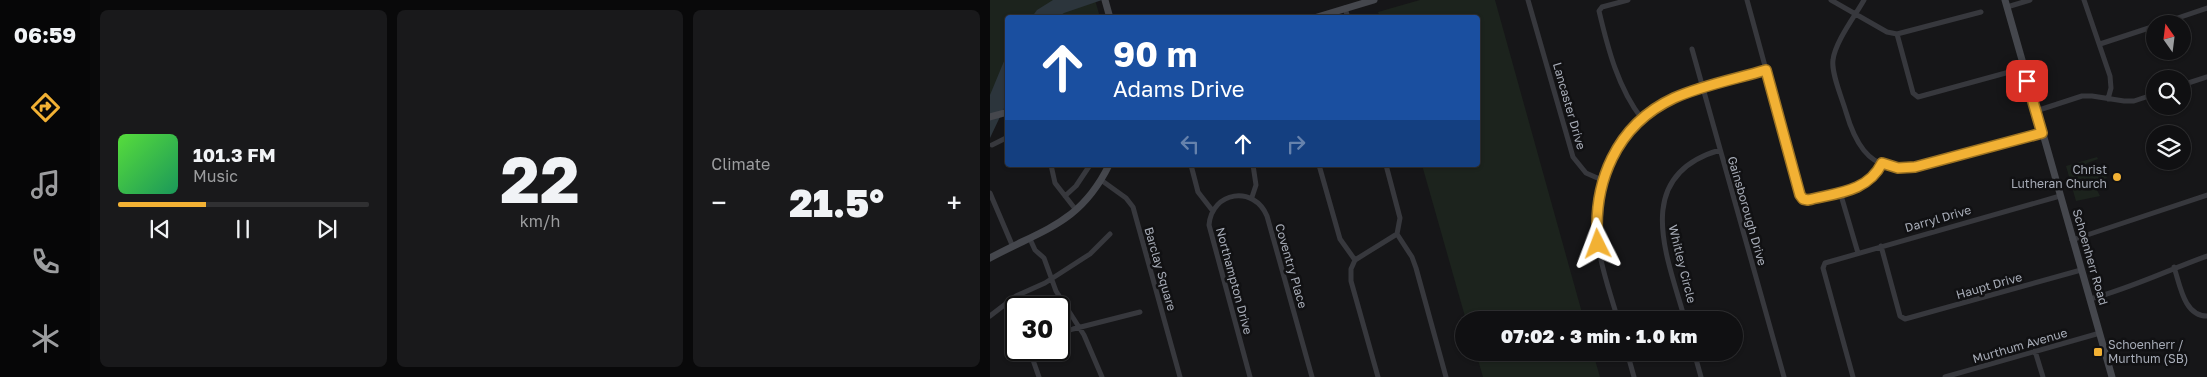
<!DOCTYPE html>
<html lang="en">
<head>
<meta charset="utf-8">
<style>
  body { margin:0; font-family:"Golos Text",sans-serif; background:#19191b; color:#f1f3f6; height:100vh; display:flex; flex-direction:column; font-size:19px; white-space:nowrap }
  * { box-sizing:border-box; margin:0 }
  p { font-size:16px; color:#9c9d9f }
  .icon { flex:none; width:28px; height:28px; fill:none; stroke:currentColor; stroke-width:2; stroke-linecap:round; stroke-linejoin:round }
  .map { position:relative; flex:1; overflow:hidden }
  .drawer { display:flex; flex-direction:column; gap:10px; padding:10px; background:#09090a; width:900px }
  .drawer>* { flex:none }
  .hud { position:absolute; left:15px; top:15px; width:475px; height:152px; border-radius:5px; box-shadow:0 1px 4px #0004,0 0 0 1px #303032; background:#1a4fa0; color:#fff; overflow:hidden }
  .needle { width:32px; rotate:346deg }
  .fabs { position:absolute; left:1156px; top:15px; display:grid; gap:10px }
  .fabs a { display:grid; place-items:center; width:45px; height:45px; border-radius:50%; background:#101012; box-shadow:0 1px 4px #0004,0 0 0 1px #303032; font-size:25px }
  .speed { position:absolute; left:15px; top:296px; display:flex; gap:10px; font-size:25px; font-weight:700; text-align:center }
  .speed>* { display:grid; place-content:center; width:65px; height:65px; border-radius:50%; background:#101012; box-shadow:0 1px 4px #0004,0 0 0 1px #303032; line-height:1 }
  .speed .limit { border:2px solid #111; border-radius:8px; background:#fff; color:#111 }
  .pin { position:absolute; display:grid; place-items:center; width:42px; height:42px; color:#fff; margin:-21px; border-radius:10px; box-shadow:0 2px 8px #0006 }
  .me { position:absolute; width:55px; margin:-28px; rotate:357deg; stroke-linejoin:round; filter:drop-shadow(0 0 4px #0008) }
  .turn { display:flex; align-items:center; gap:18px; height:105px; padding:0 25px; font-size:22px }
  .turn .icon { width:65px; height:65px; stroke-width:2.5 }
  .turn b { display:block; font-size:35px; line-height:42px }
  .lanes { display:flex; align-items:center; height:48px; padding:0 25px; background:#0003; justify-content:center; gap:25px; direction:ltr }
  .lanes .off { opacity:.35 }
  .big { font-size:38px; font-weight:800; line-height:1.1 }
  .drawer .card { flex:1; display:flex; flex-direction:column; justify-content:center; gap:8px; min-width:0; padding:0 18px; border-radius:8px; background:#19191b }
  .drawer .dial { align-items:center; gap:0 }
  .dial b { font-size:65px; line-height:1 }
  .song { display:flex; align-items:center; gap:15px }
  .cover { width:60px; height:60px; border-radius:8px; background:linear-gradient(135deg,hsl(110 70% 55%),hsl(150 70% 35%)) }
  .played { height:5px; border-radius:2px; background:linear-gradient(90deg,#f2b134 35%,#303032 35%) }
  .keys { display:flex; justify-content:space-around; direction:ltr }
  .heat { display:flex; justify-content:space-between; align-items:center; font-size:28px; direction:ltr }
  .drawer .tiles { flex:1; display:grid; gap:10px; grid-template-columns:repeat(3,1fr) }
  .trip { position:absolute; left:465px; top:311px; width:288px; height:50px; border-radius:25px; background:#101012; box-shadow:0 1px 4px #0004,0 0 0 1px #303032; font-weight:800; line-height:50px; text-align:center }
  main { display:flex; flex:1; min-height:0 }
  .dock { display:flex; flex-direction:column; width:90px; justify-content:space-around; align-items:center; background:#060607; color:#9c9d9f }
  .dock .icon { width:35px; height:35px }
  .dock .current { color:#f2b134 }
  .dock b { font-size:22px; color:#f1f3f6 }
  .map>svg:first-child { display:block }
</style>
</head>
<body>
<main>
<nav class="dock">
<b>06:59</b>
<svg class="icon current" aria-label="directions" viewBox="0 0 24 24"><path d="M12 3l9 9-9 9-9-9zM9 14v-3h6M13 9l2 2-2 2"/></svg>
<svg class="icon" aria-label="music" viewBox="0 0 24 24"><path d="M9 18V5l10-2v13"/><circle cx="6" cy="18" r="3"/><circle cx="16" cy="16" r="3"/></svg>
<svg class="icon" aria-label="phone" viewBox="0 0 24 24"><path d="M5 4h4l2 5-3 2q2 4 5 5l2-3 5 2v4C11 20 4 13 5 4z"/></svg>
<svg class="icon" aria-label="climate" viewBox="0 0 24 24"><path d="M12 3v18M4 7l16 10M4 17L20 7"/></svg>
</nav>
<section class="drawer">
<div class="tiles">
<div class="card">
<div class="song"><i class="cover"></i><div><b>101.3 FM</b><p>Music</p></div></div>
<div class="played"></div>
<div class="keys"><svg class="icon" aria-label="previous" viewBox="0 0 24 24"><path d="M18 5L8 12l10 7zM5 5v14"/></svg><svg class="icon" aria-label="pause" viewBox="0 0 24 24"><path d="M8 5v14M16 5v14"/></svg><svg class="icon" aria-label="next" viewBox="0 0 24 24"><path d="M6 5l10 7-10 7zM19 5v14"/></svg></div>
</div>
<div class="card dial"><b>22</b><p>km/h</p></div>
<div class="card"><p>Climate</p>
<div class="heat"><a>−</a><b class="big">21.5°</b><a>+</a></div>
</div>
</div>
</section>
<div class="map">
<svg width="1217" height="377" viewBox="0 0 1217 377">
  <rect width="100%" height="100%" fill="#161618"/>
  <path fill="#1c231d" d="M0 0H105L110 17 18 18 17 94 0 99Z
    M430 0H505L594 320H476L432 165H488V18L390 17 388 12Z
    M1107 157 1108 159 1097 163 1093 167 1095 172 1099 171 1100 173 1114 168 1117 178 1114 179 1115 181H1109L1105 185 1103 182 1110 196 1086 201 1076 166Z
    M486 353H603L610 377H493Z"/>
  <path fill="#2c353c" d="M63 0H112L74 13 68 17 41 18 47 10Z
    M17 54V102L0 138V95Z"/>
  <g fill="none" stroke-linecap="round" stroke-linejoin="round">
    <path stroke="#37383d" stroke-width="5" d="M538 0 583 157 596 173 612 180
      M638 0 612 7 609 11C618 49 628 88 652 119
      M757 0 811 198 818 200C846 193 878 192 892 163
      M841 0 897 32 907 34 923 93 928 97 1034 68
      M874 0C865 16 845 42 843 60 841 73 852 98 856 112 876 181 910 172 968 156 996 148 1024 140 1052 133
      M1094 0 1120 76 1121 88 1118 99
      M1017 7 1040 0
      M355 8 358 18
      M1170 24 1217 8
      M907 34 991 12
      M1110 44 1165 26
      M702 49 794 377
      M1192 85 1217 77
      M1046 111 1092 96H1102L1134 101H1144L1165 94
      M2 145 18 137
      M61 165 65 183 86 210
      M201 165 208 192 222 210
      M329 165 350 239 365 260
      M396 165 410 218 407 234
      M111 180 136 198 143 207 190 377
      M850 192 868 253
      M0 193 23 247
      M75 196 86 186 100 165
      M262 197 266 185 263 165
      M407 234 422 257 426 268 456 377
      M40 239 45 250 54 258 66 291 94 335 112 377
      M1082 240 1217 195
      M891 246 910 316 915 319 1091 270
      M365 260 361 269V281L388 377
      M365 260 407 234
      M1184 267C1190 285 1194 316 1217 316
      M1100 299C1141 288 1178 270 1217 256
      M0 316 26 296 55 283 100 254 120 234
      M628 320C621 295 611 269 608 243 600 184 630 123 685 98 713 85 746 79 776 70
      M695 320C678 258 640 176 730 150
      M69 334 83 329 150 312
      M44 350 43 360 49 377
      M1045 351 1053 377
      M637 352 644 377
      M704 352 711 377
      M260 377 219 225C222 191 264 185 277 216L322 377
      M863 377 833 268 835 263 1070 196
      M955 377 1110 333"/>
    <path stroke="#45474d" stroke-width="7" d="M115 0 120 18
      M1015 0 1122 377
      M324 18 384 0
      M0 117 18 112
      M0 258C53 229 90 224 119 165"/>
  </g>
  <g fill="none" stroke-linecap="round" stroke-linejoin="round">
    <g stroke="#9d7322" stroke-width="12">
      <path id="route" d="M608 244C602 183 626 125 684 98 713 85 746 79 776 70L810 195 813 199 818 200C846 193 878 192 892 163L908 168 925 167 1052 133 1037 81"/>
    </g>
    <use href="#route" stroke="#f2b134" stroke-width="9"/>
  </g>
  <g fill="#f2b134" stroke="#111113" stroke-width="2">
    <circle cx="1127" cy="177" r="5"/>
    <rect x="1103" y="347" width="10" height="10" rx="2.5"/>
  </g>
  <g text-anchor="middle" stroke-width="5" stroke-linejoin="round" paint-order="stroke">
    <g font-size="12" fill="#a8adb8" stroke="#111113">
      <text transform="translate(579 106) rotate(74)" y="4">Lancaster Drive</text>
      <text transform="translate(757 211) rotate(74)" y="4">Gainsborough Drive</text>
      <text transform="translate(948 219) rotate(-16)" y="4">Darryl Drive</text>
      <text transform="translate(1100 257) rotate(74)" y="4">Schoenherr Road</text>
      <text transform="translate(692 264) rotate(76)" y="4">Whitley Circle</text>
      <text transform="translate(301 266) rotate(74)" y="4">Coventry Place</text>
      <text transform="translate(170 269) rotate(74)" y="4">Barclay Square</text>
      <text transform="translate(244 281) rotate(75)" y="4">Northampton Drive</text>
      <text transform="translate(999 286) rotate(-16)" y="4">Haupt Drive</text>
      <text transform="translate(1030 346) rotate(-16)" y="4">Murthum Avenue</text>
    </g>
    <g font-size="12" fill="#a8adb8" stroke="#111113" text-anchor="end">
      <text x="1117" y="174">Christ<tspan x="1117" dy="14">Lutheran Church</tspan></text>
      <text x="1118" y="349" text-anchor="start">Schoenherr /<tspan x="1118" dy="14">Murthum (SB)</tspan></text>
    </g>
  </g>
</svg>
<div class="fabs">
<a><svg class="needle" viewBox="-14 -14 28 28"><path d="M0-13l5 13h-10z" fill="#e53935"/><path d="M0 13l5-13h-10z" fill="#9c9d9f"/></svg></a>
<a><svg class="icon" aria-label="search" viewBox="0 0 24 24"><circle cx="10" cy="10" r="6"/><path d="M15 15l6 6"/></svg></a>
<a><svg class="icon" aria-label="layers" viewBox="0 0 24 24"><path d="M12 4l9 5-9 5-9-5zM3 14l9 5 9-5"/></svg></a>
</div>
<div class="speed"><div class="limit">30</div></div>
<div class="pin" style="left:1037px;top:81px;background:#d93025"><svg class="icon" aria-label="arrive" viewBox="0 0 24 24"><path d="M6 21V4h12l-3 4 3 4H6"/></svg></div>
<svg class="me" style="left:608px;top:244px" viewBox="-20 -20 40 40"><path d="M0-17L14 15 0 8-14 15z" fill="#f2b134" stroke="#fff" stroke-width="4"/></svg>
<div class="trip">07:02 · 3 min · 1.0 km</div>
<div class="hud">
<div class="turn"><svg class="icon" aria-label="ahead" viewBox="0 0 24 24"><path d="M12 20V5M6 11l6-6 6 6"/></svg><div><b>90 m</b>Adams Drive</div></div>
<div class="lanes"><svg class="icon off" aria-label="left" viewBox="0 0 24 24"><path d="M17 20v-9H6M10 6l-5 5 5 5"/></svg><svg class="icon" aria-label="ahead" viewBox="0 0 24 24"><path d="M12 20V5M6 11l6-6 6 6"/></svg><svg class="icon off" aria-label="right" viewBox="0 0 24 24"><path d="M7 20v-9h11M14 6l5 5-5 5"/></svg></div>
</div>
</div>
</main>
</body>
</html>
